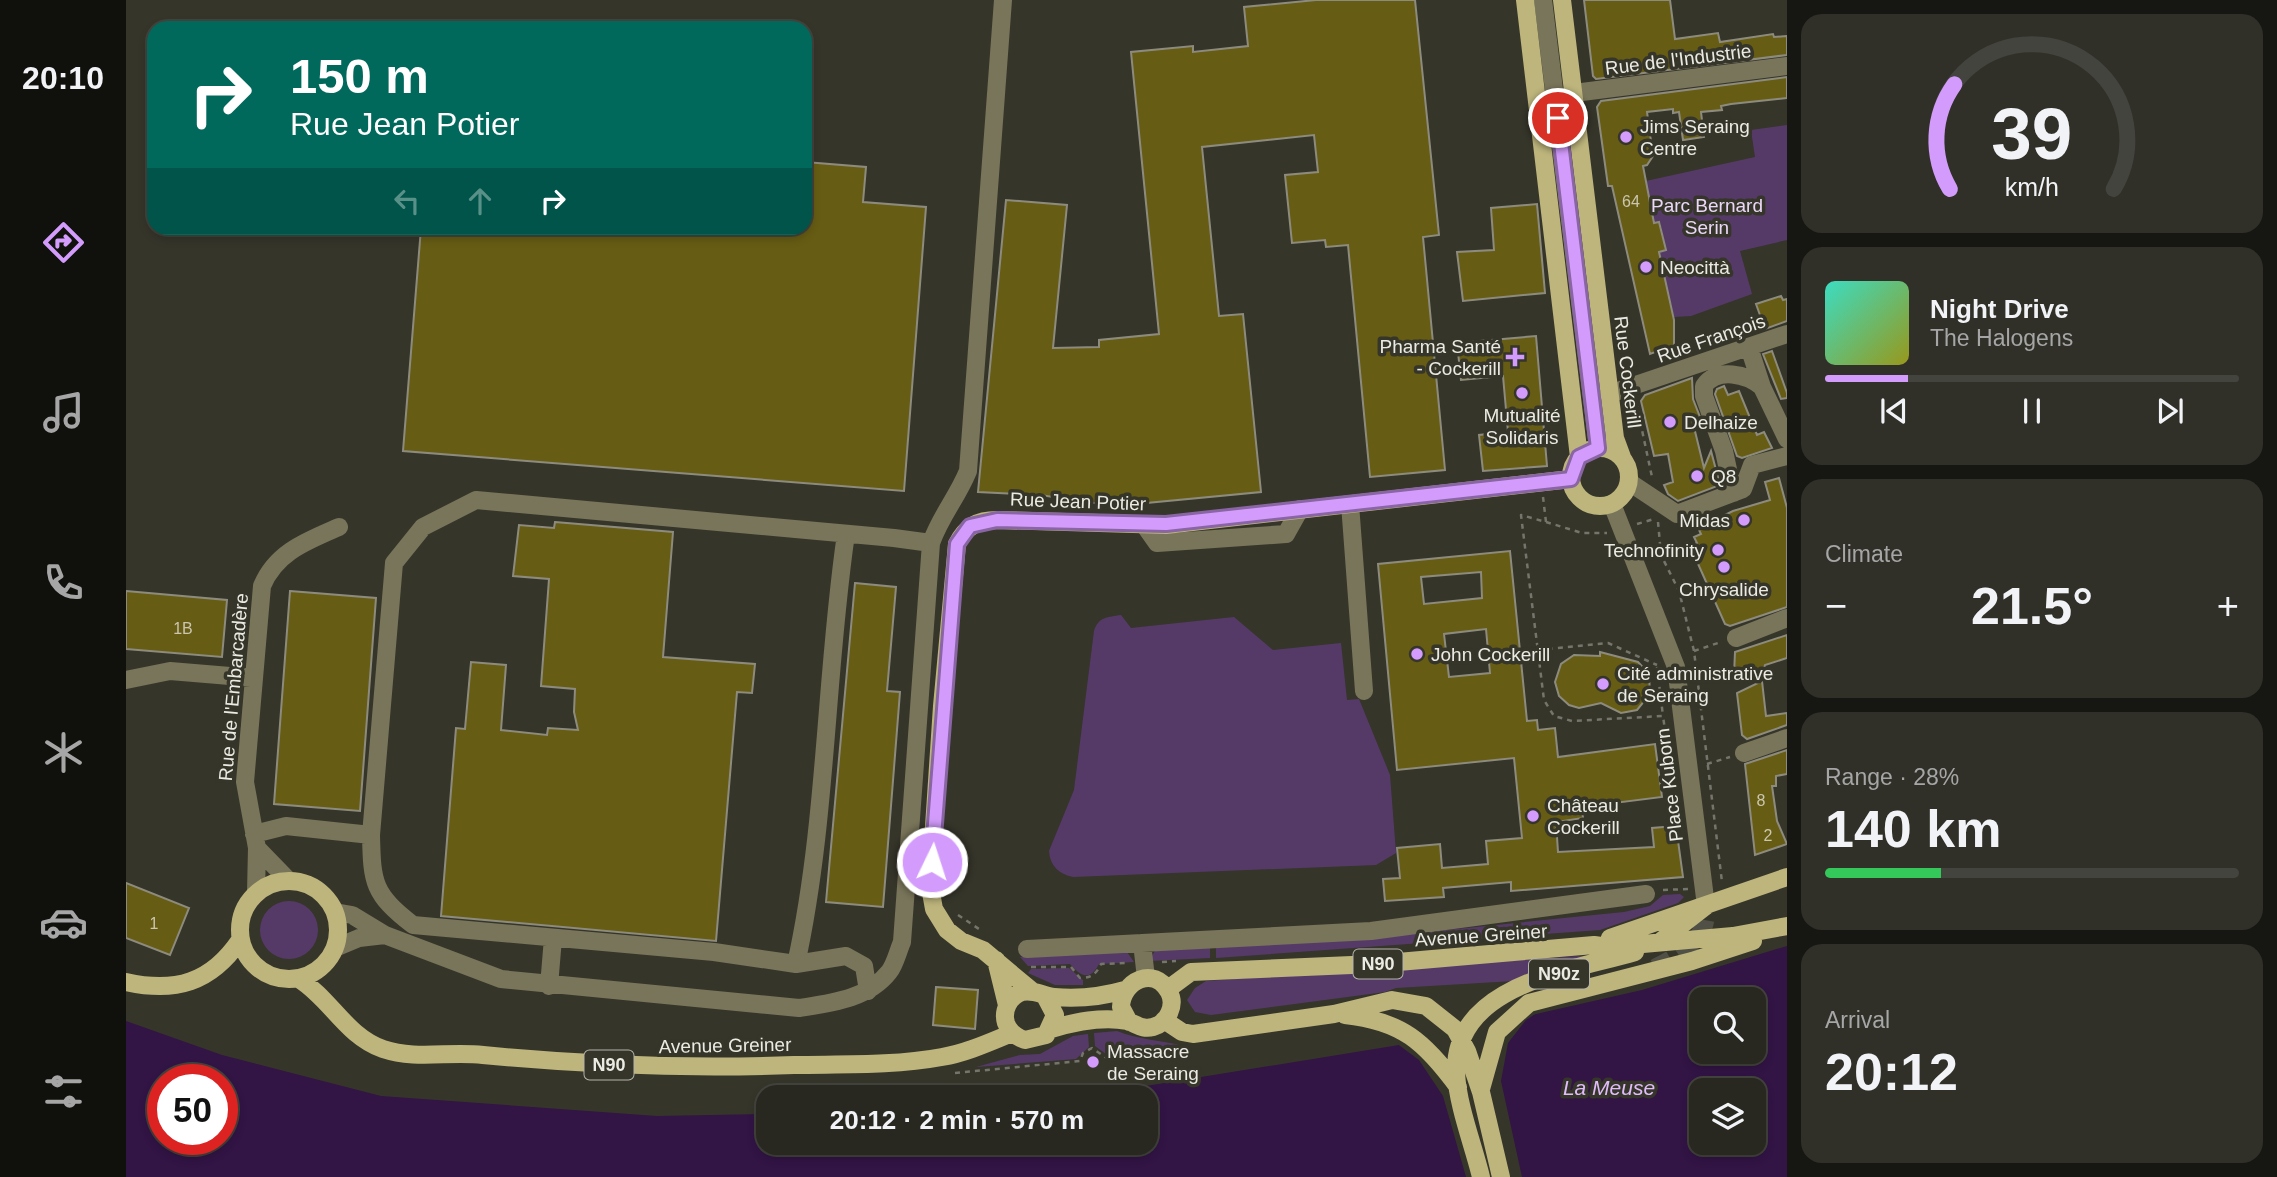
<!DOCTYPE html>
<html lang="en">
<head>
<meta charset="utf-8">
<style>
  body { margin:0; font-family:Arial,sans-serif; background:#303029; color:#f1f3f6; height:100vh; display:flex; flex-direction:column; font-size:26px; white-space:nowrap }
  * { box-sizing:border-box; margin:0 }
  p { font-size:23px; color:#a5a6a5 }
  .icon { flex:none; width:38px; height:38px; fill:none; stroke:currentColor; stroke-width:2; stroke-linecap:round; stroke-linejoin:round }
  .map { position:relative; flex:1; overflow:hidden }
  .details { display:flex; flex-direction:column; gap:14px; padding:14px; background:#161612; width:490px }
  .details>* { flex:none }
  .hud { position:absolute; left:21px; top:21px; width:665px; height:214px; border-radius:21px; box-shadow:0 4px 10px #0003,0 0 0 2px #44443e; background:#00695c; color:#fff; overflow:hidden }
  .controls { position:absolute; left:1563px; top:987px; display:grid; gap:14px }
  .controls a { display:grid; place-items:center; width:77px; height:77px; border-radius:14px; background:#282820; box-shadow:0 4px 10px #0003,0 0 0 2px #44443e; font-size:35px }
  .speed { position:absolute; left:21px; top:1064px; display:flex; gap:14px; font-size:35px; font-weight:700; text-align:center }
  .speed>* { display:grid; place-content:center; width:91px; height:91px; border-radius:50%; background:#282820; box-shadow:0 4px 10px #0003,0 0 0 2px #44443e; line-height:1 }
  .speed .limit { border:10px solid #d22; background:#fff; color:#111 }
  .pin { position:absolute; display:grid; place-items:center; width:60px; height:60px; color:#fff; margin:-30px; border:4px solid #fff; border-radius:50%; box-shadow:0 2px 7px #0007 }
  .me { position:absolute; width:77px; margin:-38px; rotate:4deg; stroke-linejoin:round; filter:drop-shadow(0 0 5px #0008) }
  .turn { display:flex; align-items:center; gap:24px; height:147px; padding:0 28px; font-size:32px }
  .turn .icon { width:91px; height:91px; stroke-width:2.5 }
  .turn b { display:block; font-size:49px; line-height:60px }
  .lanes { display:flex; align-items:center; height:66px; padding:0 28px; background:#0003; justify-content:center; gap:35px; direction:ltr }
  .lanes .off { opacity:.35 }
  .big { font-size:52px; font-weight:800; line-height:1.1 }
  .details .widget { flex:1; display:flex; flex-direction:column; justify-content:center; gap:10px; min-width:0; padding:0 24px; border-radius:21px; background:#303029 }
  .details .dial { align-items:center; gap:0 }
  .dial svg { height:182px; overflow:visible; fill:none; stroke:#44443e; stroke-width:7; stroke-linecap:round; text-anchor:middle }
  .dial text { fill:#f1f3f6; stroke:none }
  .song { display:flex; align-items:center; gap:21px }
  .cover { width:84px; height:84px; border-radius:10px; background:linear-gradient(135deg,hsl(170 70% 55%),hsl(60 70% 35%)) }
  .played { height:7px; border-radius:4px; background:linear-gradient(90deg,#d39cfc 20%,#44443e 20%) }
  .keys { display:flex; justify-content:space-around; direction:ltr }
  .heat { display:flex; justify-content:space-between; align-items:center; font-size:38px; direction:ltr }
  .charge { height:10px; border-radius:5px; background:linear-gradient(90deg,#34c759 28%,#44443e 0) }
  .trip { position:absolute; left:630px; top:1085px; width:402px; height:70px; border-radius:21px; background:#282820; box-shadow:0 4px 10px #0003,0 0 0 2px #44443e; font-weight:800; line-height:70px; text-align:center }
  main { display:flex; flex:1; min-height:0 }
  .dock { display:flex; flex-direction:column; width:126px; justify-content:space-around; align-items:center; background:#10100d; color:#a5a6a5 }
  .dock .icon { width:49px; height:49px }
  .dock .selected { color:#d39cfc }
  .dock b { font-size:32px; color:#f1f3f6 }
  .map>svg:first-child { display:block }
</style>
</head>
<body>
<main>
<nav class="dock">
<b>20:10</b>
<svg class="icon selected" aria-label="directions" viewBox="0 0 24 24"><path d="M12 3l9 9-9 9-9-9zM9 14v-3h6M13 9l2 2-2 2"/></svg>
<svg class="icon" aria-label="music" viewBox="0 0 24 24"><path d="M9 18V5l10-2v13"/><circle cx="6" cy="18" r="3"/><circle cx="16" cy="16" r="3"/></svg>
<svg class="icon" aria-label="phone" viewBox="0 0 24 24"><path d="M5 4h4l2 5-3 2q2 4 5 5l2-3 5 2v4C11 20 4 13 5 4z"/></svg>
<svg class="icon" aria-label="climate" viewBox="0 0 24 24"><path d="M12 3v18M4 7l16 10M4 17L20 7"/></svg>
<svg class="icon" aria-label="car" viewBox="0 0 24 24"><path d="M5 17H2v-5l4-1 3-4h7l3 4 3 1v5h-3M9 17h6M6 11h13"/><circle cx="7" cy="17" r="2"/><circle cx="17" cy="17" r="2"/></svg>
<svg class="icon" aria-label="filters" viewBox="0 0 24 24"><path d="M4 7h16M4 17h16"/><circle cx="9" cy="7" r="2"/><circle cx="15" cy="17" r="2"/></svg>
</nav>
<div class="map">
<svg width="1661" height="1177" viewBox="0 0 1661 1177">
  <rect width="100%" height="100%" fill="#36352a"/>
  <path fill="#553a68" d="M1661 125V240L1614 251 1626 294 1565 316 1548 317 1533 252 1540 250 1534 222 1528 223 1520 181 1629 157 1625 130Z
    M995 615 1005 628 1108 617 1147 650 1215 643 1221 700 1233 699 1264 775 1270 853 1250 865 947 877C933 874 924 866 923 851L948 790 968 631C972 617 982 617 995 615Z
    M1554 894 1558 897 1552 903 1474 930 1090 958V946L1251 937 1498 912 1524 906 1537 895Z
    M134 930a29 29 0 1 1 58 0a29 29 0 1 1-58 0Z
    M1084 945V958L1023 961 1030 949Z
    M1001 952 1008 962 973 964C964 981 955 977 944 964L902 966 894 957Z
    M1486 954 1406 980 1270 988 1259 992 1085 1015 1069 1012 1061 1000 1069 988 1080 981Z
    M943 968 957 980V985H929L902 973 905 969Z
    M991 1031C1013 1040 1035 1040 1058 1046L984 1057 969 1046 968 1033Z
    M962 1034 963 1047 950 1059 850 1067 894 1055 914 1054 947 1036Z"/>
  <path fill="#321445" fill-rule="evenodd" d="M1661 946V1177H0V1021L96 1055 255 1096 531 1116 642 1114V1143H1020V1097H952L1273 1045 1516 990ZM1575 999H1628V1052H1575ZM37 1080H96V1139H37ZM1575 1090H1628V1143H1575Z"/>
  <path fill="#36352a" d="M1417 1009 1400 1020 1382 1043 1375 1081 1396 1177H1340L1317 1096 1293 1060 1270 1043Z"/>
  <path fill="#665c14" stroke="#8d8b7e" stroke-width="2" fill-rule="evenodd" d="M1190 0H1289L1313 235 1297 237 1319 470 1244 477 1222 245 1200 247 1199 240 1166 243 1159 175 1192 172 1188 135 1076 147 1093 316 1117 314 1135 492 989 506 914 495 852 492 880 200 941 205 927 348 973 347V340L1033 334 1005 52 1067 46V52L1122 46 1118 7Z
    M1458 0H1544L1549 39 1592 33 1594 42 1647 34 1648 37 1661 36V55L1470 79 1467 76Z
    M1661 77V98L1605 104 1595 106 1596 110 1575 112 1578 137 1557 140 1553 112 1547 113V109L1521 112 1527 156 1521 165 1517 166 1528 223 1533 222 1540 250 1533 252 1548 320V345L1524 354 1486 186H1482L1471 107 1475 101Z
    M679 162 740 167 737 202 800 207 778 491 277 451 295 228H679Z
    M1411 204 1419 293 1337 301 1331 252 1368 250 1365 208Z
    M1655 296 1657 300 1661 299V321L1639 329 1630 304Z
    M1410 336 1421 466 1357 471 1353 435 1382 432 1377 376 1335 380 1331 343Z
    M1646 351 1661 393V398L1655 399 1637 354Z
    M1566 378 1567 399 1574 417 1566 419 1578 468 1585 451 1594 485 1552 501 1542 494 1538 485 1547 482 1542 454 1528 456 1515 401 1519 395Z
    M1598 386 1602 395 1613 391 1631 435 1638 432 1646 448 1616 458 1611 456 1589 394 1591 389Z
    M1653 478 1661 508V607L1604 626 1599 624 1564 546 1571 543 1568 537 1575 534 1572 528 1607 511 1644 500 1639 482Z
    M429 522 547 532 537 657 629 664 626 693 611 692 590 941 315 916 330 728 339 729 345 662 380 665 375 730 421 735 422 728 452 730 448 712 449 689 415 686 423 579 387 576 393 525 428 528Z
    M1384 551 1401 721 1411 720 1412 730 1429 728 1432 757 1529 744 1536 797 1456 807 1457 818 1430 822 1432 852 1528 847 1526 828 1550 826 1557 877 1385 891V882L1317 888 1318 897 1259 901 1257 879 1274 878 1271 848 1314 844 1316 868 1362 864 1360 841 1396 838 1388 758 1271 770 1252 564ZM1355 572 1356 598 1298 604 1295 577ZM1360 629 1364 673 1323 677 1318 634Z
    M729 583 770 587 761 691 774 692 757 907 700 902Z
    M0 591 101 600 96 657 0 649Z
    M164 591 250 598 234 811 148 804Z
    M1661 635V658L1639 665 1635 678 1608 675 1609 652Z
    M1474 652 1512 662 1523 674 1524 694 1511 710 1495 713 1475 703 1453 708 1443 705 1433 696 1429 682 1435 664 1448 655 1474 656Z
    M1636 681 1640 716 1661 713V725L1621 739 1616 735 1611 693Z
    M1661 750V774L1650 776V786H1646L1651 821 1661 844 1629 855 1619 764Z
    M0 883 63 908 44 955 0 938Z
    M810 987 852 990 849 1029 807 1025Z"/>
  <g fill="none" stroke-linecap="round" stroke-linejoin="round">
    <path stroke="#515046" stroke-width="18" stroke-dasharray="18 9" stroke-linecap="butt" d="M1529 968C1556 953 1583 940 1580 906"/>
    <path stroke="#76756c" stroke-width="2.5" stroke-dasharray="5 5" stroke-linecap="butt" d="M1510 402 1526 477
      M1417 497 1420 522 1395 515 1418 700 1428 716 1446 721 1537 716 1547 788
      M1420 522 1456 533H1481
      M1532 522 1535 555 1553 591 1568 651 1596 882
      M1511 524 1528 519
      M1412 650 1482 643 1531 665
      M1568 651 1595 642
      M1531 667 1537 716
      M1581 764 1604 757
      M1537 890 1562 889
      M832 915 853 929
      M1036 962 1050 961
      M905 967H945L954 978C966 978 970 974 975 964L1001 963
      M829 1073 954 1061 957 1053 966 1048 982 1059 1052 1049"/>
    <path stroke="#79755a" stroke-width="18" d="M1417 0 1472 448
      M1448 93 1661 66
      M1623 347 1636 387 1661 439
      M1483 394 1661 334
      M1503 482 1551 514 1617 489 1626 465 1661 456
      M1607 493 1598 451 1578 396V386C1591 367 1621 374 1636 387
      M1224 504 1238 691
      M1486 504 1550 667 1580 906
      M1019 526 1031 543 1160 534 1174 509
      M805 543C815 515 831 498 842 471L877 0
      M1610 638 1661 618
      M0 680 44 671 128 678
      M1618 753 1661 738
      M128 834 160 826 245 835
      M131 848 163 881
      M130 893 131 848 119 782 136 586C150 552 181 541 213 527
      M209 912 226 915 259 935 233 938 209 948
      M259 935 375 979 673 1008C705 1003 742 999 763 972 769 965 772 951 776 942L805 543 768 538 350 500 297 527 268 563 245 835C246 883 247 894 287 925L588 952 670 964 720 956 738 966 742 991
      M1016 943 1020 978
      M901 949 1245 931 1520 894
      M670 964C701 823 699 677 720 534
      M423 986 427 938"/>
    <path stroke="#bdb57c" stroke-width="18" d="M1399 0 1453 457
      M1436 0 1489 438 1496 457
      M1445 477a29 29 0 1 1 58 0a29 29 0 1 1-58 0Z
      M114 930a49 49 0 1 1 98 0a49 49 0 1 1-98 0Z
      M1484 938 1661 877
      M1535 941 1580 906
      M870 960 881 1005
      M173 979C205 999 220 1036 257 1049 290 1060 323 1051 357 1055 461 1065 564 1069 668 1065 717 1064 768 1066 816 1057 840 1053 864 1042 886 1033
      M0 982C49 993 85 983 114 940
      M1042 989 1065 972 1249 964 1468 945 1483 947 1607 936 1661 926
      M906 991 857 950 835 941 821 930 808 909 804 887 816 706 831 544C840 526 852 520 871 520L1040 525 1445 479
      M919 996 929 1015 920 1035 899 1040C890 1037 883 1032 880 1023 876 1010 884 996 896 992 908 989 917 996 928 997 952 999 975 997 999 990
      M1219 1015C1276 1021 1299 1042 1332 1087
      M1038 1020 1056 1032 1067 1034 1208 1014 1266 1000 1300 1006 1329 1029 1341 1051 1355 1092 1375 1177
      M925 1029C949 1022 976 1016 1001 1021 1011 1024 1016 1030 1027 1027 1042 1023 1050 1005 1043 992 1028 965 996 981 995 1007L1003 1022
      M1355 1089 1371 1032 1403 1003 1566 961 1627 941
      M1355 1177C1347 1144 1332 1107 1330 1073 1327 984 1445 971 1509 952"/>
  </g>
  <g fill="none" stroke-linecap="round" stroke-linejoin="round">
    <g stroke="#8965a4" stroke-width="18">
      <path id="route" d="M806 862 831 544 844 526 871 520 1040 524 1445 479 1453 457 1472 448 1432 118"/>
    </g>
    <use href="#route" stroke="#d39cfc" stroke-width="12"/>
  </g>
  <g fill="#d39cfc" stroke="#36352a" stroke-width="2.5">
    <circle cx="1500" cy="137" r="7"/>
    <circle cx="1520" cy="267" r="7"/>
    <path d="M1385.5 346.5h7v7h7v7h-7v7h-7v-7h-7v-7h7z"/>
    <circle cx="1396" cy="393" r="7"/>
    <circle cx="1544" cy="422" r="7"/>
    <circle cx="1571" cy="476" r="7"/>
    <circle cx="1618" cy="520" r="7"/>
    <circle cx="1592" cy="550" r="7"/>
    <circle cx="1598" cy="567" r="7"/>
    <circle cx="1291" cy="654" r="7"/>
    <circle cx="1477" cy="684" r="7"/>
    <circle cx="1407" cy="816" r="7"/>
    <circle cx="967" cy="1062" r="7"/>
  </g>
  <g text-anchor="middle" stroke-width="7" stroke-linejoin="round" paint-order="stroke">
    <g font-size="16" fill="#cac6af">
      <text x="1505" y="207">64</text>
      <text x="57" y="634">1B</text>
      <text x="1635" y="806">8</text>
      <text x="1642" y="841">2</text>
      <text x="28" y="929">1</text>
    </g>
    <g fill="#36352a" stroke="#b5b4ac" stroke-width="2">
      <rect x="1227.5" y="949.5" width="49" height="29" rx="5"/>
      <rect x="1403" y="959.5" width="60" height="29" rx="5"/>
      <rect x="458.5" y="1050.5" width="49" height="29" rx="5"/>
    </g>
    <g font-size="18" font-weight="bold" fill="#ebeae3">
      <text x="1252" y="970">N90</text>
      <text x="1433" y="980">N90z</text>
      <text x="483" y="1071">N90</text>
    </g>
    <g font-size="19" fill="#ebeae3" stroke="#36352a">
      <text transform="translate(1552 59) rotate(-7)" y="7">Rue de l'Industrie</text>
      <text transform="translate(1585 338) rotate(-19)" y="7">Rue François</text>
      <text transform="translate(1502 372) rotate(83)" y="7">Rue Cockerill</text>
      <text transform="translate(952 501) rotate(2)" y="7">Rue Jean Potier</text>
      <text transform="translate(107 687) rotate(-85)" y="7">Rue de l'Embarcadère</text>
      <text transform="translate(1543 785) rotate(-97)" y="7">Place Kuborn</text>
      <text transform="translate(1355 935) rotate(-4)" y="7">Avenue Greiner</text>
      <text transform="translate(599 1045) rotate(-1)" y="7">Avenue Greiner</text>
    </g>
    <g font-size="19" fill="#ebeae3" stroke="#36352a" text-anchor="start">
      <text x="1514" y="133">Jims Seraing<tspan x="1514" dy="22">Centre</tspan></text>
      <text x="1534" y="274">Neocittà</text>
      <text x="1375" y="353" text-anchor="end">Pharma Santé<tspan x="1375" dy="22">- Cockerill</tspan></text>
      <text x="1396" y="422" text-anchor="middle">Mutualité<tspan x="1396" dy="22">Solidaris</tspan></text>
      <text x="1558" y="429">Delhaize</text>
      <text x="1585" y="483">Q8</text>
      <text x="1604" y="527" text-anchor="end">Midas</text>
      <text x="1578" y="557" text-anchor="end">Technofinity</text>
      <text x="1598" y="596" text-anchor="middle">Chrysalide</text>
      <text x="1305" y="661">John Cockerill</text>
      <text x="1491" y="680">Cité administrative<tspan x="1491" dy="22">de Seraing</tspan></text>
      <text x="1421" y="812">Château<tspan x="1421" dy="22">Cockerill</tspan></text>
      <text x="981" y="1058">Massacre<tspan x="981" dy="22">de Seraing</tspan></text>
    </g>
    <g font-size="19" fill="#ead8f8" stroke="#36352a">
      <text x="1581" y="212">Parc Bernard<tspan x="1581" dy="22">Serin</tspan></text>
    </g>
    <g font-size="21" font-style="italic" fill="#e0bcfc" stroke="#36352a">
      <text x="1483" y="1095">La Meuse</text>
    </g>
  </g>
</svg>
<div class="controls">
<a><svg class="icon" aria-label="search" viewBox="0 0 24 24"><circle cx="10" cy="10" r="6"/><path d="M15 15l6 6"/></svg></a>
<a><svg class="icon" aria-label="layers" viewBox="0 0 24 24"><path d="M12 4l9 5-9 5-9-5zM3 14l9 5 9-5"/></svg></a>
</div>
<div class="speed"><div class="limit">50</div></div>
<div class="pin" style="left:1432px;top:118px;background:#d93025"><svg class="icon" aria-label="arrive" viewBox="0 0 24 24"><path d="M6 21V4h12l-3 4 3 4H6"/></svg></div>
<svg class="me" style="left:806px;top:862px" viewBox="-20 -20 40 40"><circle r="17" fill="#d39cfc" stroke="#fff" stroke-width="3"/><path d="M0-11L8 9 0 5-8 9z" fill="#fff"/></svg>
<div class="trip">20:12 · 2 min · 570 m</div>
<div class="hud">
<div class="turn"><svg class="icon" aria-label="right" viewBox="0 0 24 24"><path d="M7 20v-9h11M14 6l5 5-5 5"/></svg><div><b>150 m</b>Rue Jean Potier</div></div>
<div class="lanes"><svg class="icon off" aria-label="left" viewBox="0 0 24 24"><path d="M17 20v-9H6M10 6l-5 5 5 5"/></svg><svg class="icon off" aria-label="ahead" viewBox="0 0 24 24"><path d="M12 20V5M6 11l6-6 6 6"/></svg><svg class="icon" aria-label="right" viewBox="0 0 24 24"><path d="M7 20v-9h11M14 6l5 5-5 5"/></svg></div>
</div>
</div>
<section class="details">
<div class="widget dial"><svg viewBox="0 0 100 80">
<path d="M14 69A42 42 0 1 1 86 69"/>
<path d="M14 69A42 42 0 0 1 16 23" stroke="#d39cfc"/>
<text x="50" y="56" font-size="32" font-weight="700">39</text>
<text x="50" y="72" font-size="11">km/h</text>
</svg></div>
<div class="widget">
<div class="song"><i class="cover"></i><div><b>Night Drive</b><p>The Halogens</p></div></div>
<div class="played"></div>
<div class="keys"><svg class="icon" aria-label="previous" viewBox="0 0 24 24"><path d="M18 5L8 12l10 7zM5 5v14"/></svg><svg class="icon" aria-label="pause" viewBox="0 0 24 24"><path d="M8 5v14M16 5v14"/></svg><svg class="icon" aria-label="next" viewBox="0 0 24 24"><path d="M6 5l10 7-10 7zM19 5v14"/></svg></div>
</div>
<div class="widget"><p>Climate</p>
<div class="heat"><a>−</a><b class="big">21.5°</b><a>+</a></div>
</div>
<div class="widget"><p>Range · 28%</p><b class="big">140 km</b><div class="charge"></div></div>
<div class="widget"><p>Arrival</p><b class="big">20:12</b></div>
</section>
</main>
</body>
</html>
